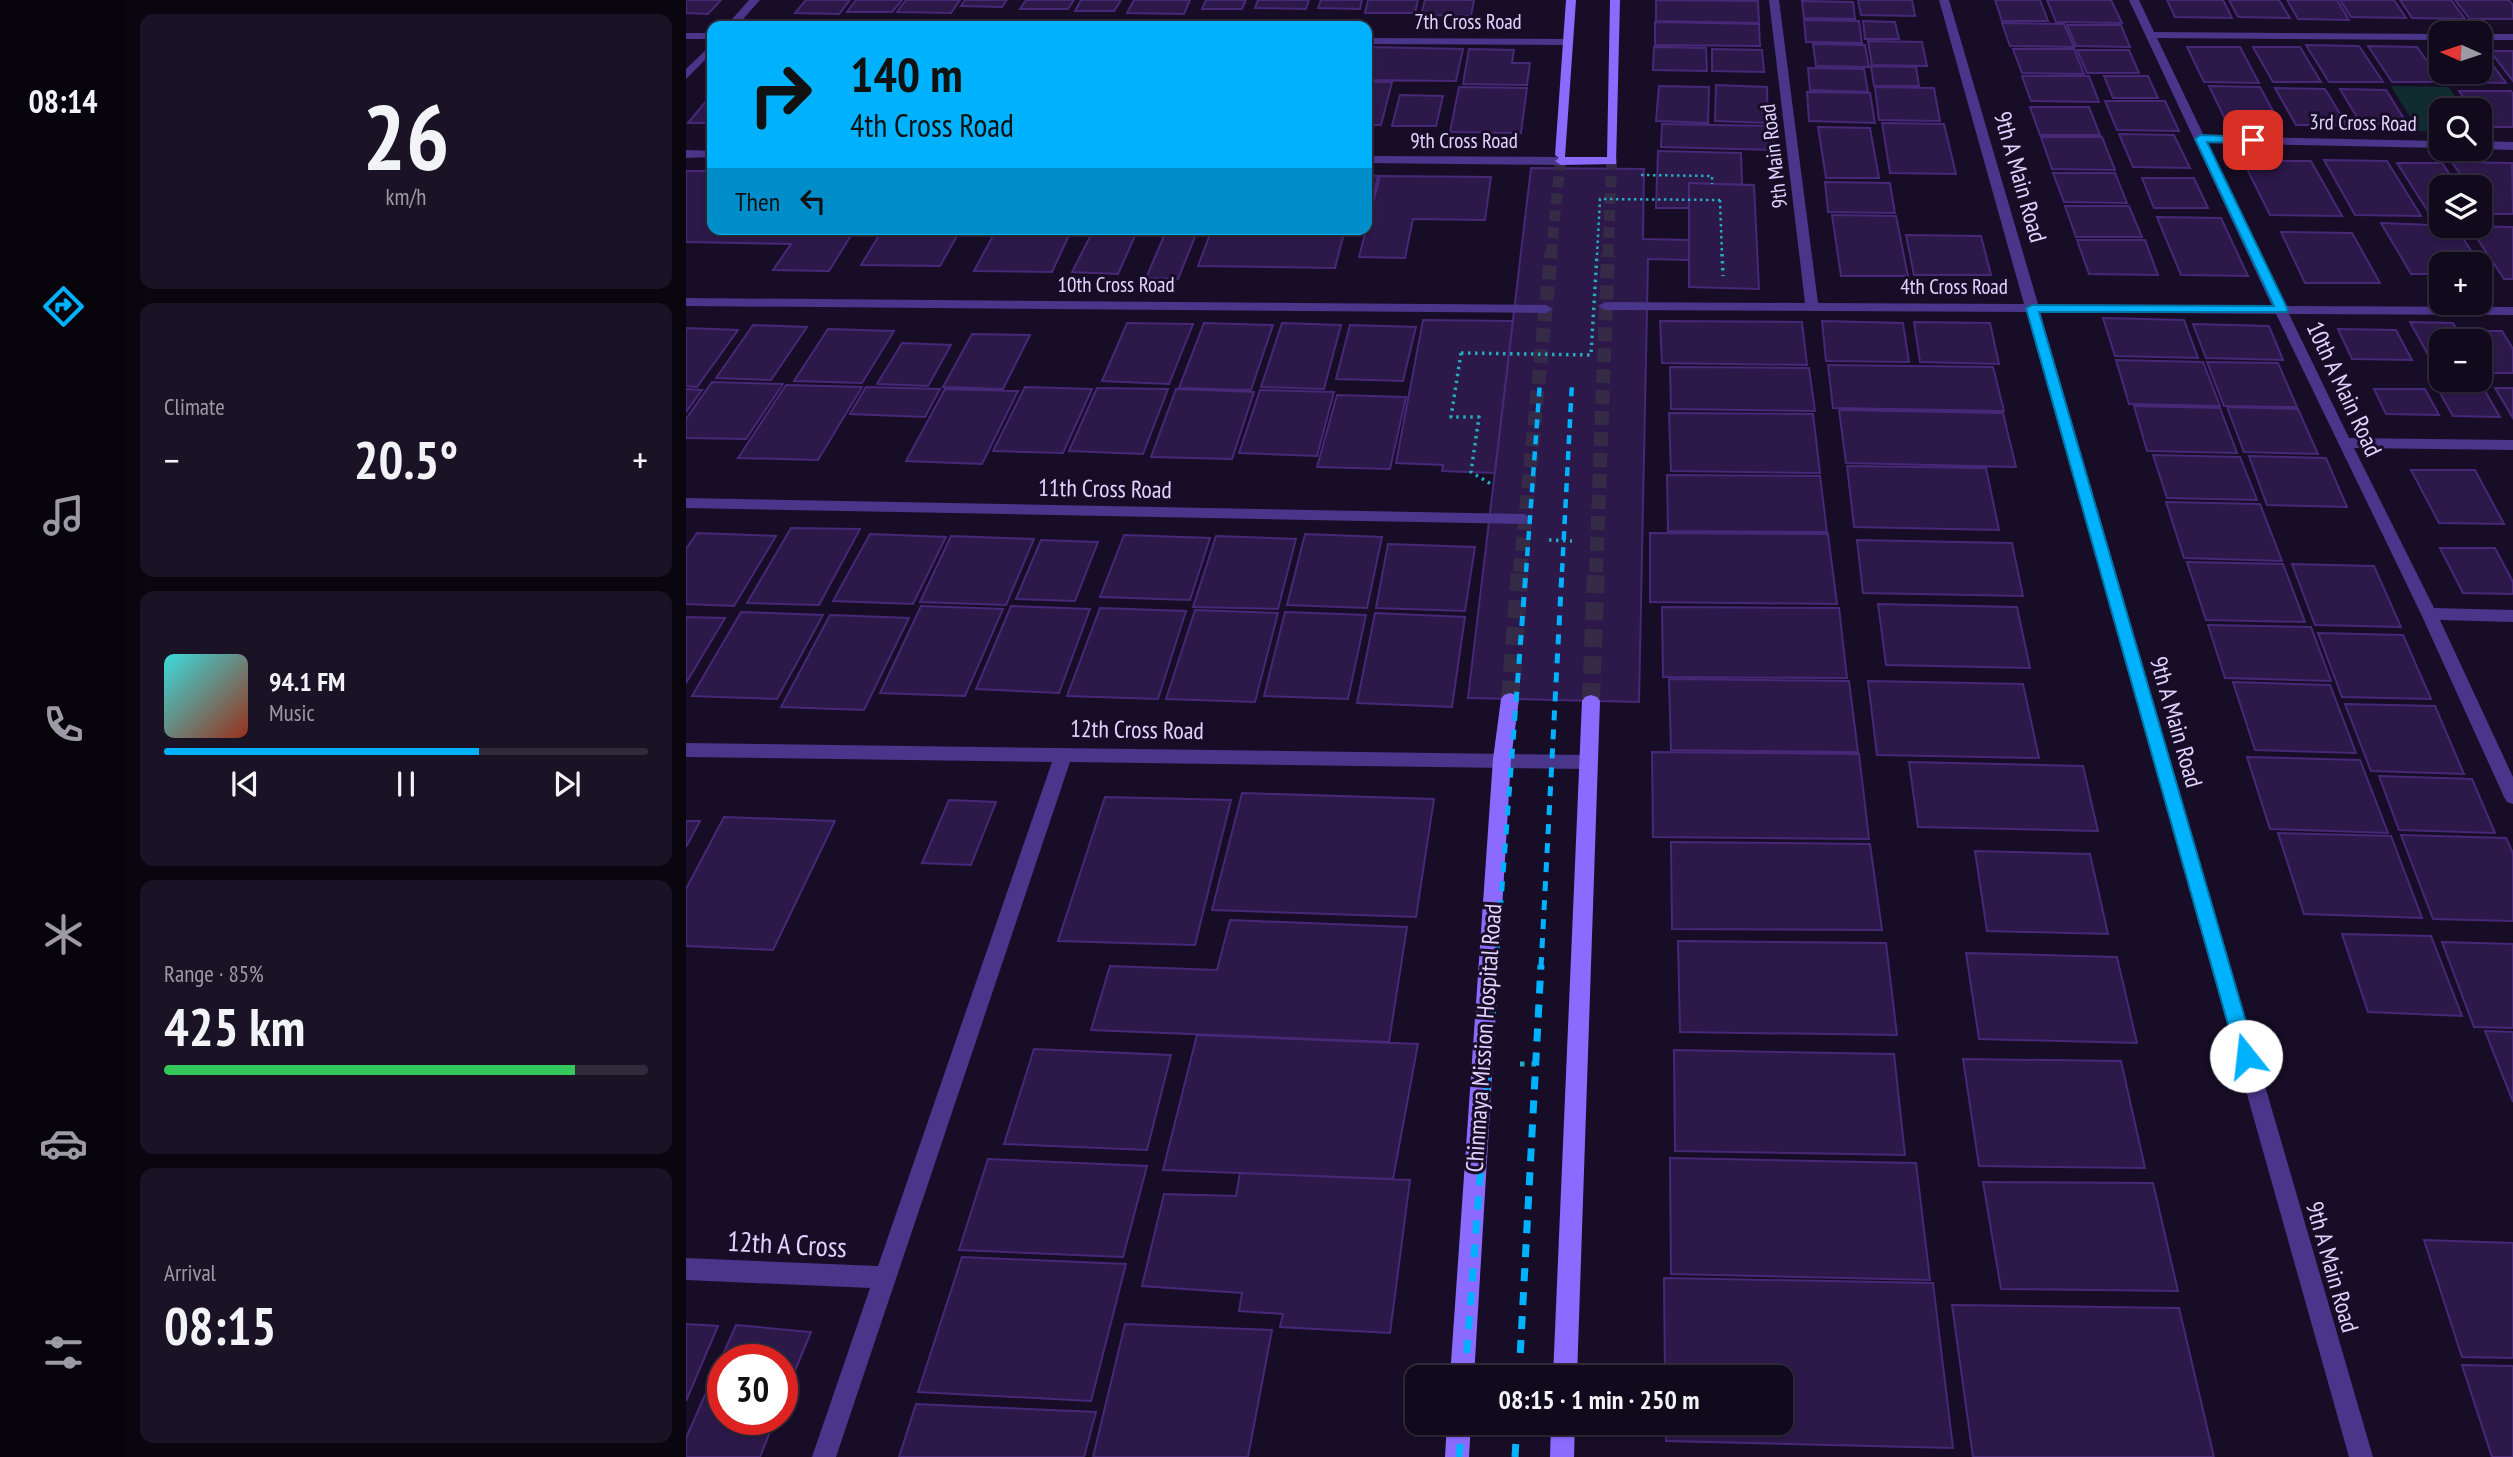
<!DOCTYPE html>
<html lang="en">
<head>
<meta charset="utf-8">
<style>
  body { margin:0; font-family:"PT Sans Narrow",sans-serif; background:#1a1326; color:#f1f3f6; height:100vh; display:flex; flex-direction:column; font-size:26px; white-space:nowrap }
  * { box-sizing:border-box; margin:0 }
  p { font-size:23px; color:#9c9aa4 }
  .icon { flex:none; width:38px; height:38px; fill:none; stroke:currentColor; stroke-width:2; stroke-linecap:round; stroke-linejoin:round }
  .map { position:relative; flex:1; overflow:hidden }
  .side { display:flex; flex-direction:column; gap:14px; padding:14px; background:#090610; width:560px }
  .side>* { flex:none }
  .banner { position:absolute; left:21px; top:21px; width:665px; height:214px; border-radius:14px; box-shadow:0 2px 5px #0004,0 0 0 2px #302b3b; background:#00b2fe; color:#111; overflow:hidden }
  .needle { width:46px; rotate:273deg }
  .fabs { position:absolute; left:1743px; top:21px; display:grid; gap:14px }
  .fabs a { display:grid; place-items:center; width:63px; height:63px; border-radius:14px; background:#110a1d; box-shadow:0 2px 5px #0004,0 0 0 2px #302b3b; font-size:35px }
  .speed { position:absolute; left:21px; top:1344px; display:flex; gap:14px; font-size:35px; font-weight:700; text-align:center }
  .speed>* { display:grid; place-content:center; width:91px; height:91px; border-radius:50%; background:#110a1d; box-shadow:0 2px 5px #0004,0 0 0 2px #302b3b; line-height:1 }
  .speed .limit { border:10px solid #d22; background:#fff; color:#111 }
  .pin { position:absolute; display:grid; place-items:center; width:60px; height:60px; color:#fff; margin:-30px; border-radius:14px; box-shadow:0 4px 10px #0006 }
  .me { position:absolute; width:77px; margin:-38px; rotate:344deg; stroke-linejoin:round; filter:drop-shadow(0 0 5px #0008) }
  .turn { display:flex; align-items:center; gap:24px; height:147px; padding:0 28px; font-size:32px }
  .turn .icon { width:91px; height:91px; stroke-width:2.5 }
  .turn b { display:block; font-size:49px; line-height:60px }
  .then { display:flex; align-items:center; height:66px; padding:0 28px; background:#0003; gap:14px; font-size:26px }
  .big { font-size:52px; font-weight:700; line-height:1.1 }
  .side .card { flex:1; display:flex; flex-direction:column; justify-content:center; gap:10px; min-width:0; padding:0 24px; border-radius:14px; background:#1a1326 }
  .side .dial { align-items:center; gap:0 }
  .dial b { font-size:91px; line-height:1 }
  .song { display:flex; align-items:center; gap:21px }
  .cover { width:84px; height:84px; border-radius:10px; background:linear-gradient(135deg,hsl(180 70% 55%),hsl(10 70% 35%)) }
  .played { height:7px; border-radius:4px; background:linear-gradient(90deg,#00b2fe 65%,#302b3b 65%) }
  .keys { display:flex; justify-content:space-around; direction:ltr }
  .heat { display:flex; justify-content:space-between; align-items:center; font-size:38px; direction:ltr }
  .charge { height:10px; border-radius:5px; background:linear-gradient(90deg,#34c759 85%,#302b3b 0) }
  .trip { position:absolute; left:719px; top:1365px; width:388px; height:70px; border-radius:14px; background:#110a1d; box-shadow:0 2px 5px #0004,0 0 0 2px #302b3b; font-weight:700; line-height:70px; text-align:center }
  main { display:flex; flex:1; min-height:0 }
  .dock { display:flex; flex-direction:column; width:126px; justify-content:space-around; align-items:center; background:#07040c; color:#9c9aa4 }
  .dock .icon { width:49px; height:49px }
  .dock .selected { color:#00b2fe }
  .dock b { font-size:32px; color:#f1f3f6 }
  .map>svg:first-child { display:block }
</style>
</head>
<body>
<main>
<nav class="dock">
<b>08:14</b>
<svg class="icon selected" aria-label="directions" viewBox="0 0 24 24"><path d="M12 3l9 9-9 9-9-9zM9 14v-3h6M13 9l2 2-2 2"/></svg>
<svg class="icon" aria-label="music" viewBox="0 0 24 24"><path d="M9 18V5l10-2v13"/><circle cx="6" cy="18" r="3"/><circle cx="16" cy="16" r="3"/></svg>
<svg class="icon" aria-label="phone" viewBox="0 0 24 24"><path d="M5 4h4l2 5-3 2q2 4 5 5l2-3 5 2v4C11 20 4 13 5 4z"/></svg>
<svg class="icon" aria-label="climate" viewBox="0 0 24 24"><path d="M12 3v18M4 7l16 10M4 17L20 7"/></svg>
<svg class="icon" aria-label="car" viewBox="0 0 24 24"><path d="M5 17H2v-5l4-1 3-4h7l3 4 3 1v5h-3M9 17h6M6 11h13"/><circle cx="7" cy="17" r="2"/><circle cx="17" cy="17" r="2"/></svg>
<svg class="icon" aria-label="filters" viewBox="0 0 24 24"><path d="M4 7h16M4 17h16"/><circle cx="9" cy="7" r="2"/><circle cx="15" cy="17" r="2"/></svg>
</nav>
<section class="side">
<div class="card dial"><b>26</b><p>km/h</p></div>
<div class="card"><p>Climate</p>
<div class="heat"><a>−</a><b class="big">20.5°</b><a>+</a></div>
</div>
<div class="card">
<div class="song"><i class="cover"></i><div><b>94.1 FM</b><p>Music</p></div></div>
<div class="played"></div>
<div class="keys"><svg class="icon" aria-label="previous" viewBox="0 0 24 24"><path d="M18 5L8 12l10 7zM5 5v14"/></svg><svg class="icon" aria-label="pause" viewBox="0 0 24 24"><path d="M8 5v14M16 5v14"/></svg><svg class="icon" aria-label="next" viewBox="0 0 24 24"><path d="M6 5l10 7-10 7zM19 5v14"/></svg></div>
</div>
<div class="card"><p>Range · 85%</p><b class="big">425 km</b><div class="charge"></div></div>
<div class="card"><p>Arrival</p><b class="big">08:15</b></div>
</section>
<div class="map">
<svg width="1827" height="1457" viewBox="0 0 1827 1457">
  <rect width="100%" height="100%" fill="#170d27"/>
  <path fill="#102c31" d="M1705 86 1763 87 1778 110H1755V132L1733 131Z"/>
  <path fill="#2c1849" stroke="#472877" stroke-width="2" d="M0 0H35L22 14 0 13Z
    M120 0H164L153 14 109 13Z
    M170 0H216L206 12H161Z
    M220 0H274L265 13 211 12Z
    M279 0H321L316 7 275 6Z
    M340 0H388L382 9H334Z
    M395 0H435L428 11H389Z
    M448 0H504L498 14 441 13Z
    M520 0H560L556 9H516Z
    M572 0H623L620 9 569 8Z
    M635 0H676L674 9 632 8Z
    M682 0H732L729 13H679Z
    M739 0H788L785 16 735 15Z
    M970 0 1072 1 1073 23 970 21Z
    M1172 0H1226L1229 16 1175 15Z
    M1309 0H1354L1362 21H1316Z
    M1361 0H1425L1436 23 1370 22Z
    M1481 0H1537L1546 18 1489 17Z
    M1543 0H1593L1604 18 1552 17Z
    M1601 0H1651L1663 20 1612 19Z
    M1654 0H1708L1720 18 1665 17Z
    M1714 0H1765L1779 19 1726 18Z
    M1769 0H1823L1827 5V19H1784Z
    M1116 1 1167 2 1169 19 1118 18Z
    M1118 20 1173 21 1176 43 1120 42Z
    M1177 21 1209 22 1213 39H1179Z
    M969 22 1073 24 1074 46 969 45Z
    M1316 23 1378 24 1388 47 1324 46Z
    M1381 25H1435L1444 47 1390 46Z
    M1182 41 1236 42 1241 66 1186 65Z
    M1127 44 1179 45 1183 67 1130 66Z
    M1620 45 1673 46 1697 82H1643Z
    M1682 46 1731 47 1756 82H1706Z
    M681 47 777 49 770 81 681 80Z
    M968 47 1020 48 1021 71 967 70Z
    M1501 47H1554L1573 83 1518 82Z
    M1567 47H1614L1635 82H1587Z
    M1794 48 1820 83 1770 82 1763 72H1794Z
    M783 49 828 50 826 63H844L841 85 777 84Z
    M1026 49 1076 50 1078 72 1026 71Z
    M1327 49H1388L1398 74 1336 73Z
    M1391 50H1443L1453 73H1401Z
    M1804 51H1827V81Z
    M1185 66 1230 67 1233 86H1188Z
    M1122 68 1178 69 1182 92 1124 90Z
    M1336 76H1403L1413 102 1345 101Z
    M1418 76H1462L1472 98H1427Z
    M681 82H706L695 125H681Z
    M1030 85 1081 87 1082 123 1029 121Z
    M973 86 1023 87 1022 123 970 121Z
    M1523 86 1574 87 1594 124 1541 123Z
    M773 87 841 88 835 133 764 132Z
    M1189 87 1248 88 1254 121 1193 120Z
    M1589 88 1639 89 1661 125H1610Z
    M1654 89 1700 90 1722 125 1675 124Z
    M1773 91H1825L1827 94V127H1799L1794 120V110H1787Z
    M1121 92 1184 93 1189 123 1123 121Z
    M26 94V123H2Z
    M714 95 757 96 750 126H706Z
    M1419 101H1479L1493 131 1431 130Z
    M1344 107H1403L1414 135H1354Z
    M1196 123 1258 124 1270 174 1204 173Z
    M976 124 1087 126 1088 150 975 147Z
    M1132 127 1184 128 1193 178H1140Z
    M1433 134 1488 135 1504 168 1447 167Z
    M1355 137H1416L1429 170 1366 169Z
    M972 151 1055 153 1056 185 1003 183V208H970Z
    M1638 160 1701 161 1735 216 1669 215Z
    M1557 161H1625L1656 216 1584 215Z
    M1766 162 1826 163 1827 214H1800L1794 204V187H1783Z
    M1711 163H1756L1772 187H1755V216H1745Z
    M845 168 958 169 957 239 1003 240V260L962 259 953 702 782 698Z
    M0 171H26V229H169L143 271 87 270 105 244 0 242Z
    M1367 173H1429L1441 203 1378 202Z
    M681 175 692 176 687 198H681Z
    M694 176 805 177 799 220 727 219 719 258 673 257Z
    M1456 178H1508L1522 208H1468Z
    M1139 182 1204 183 1209 213 1142 212Z
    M1003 183 1068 185 1073 289 1003 287Z
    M1379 206H1443L1456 237H1390Z
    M1146 215 1210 216 1222 276H1155Z
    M1471 217 1535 218 1562 276 1495 275Z
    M1695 223 1769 226 1801 275H1794V264H1755V274H1725Z
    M1783 226 1827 227V279H1818Z
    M197 229H275L254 266 175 265Z
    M408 229H452L432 274 386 272Z
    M481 229H512L492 279 460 278Z
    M526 229H659L649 268 512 266Z
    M309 232 384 233 366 272 288 271Z
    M1595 232 1666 233 1694 283H1619Z
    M1220 235 1295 236 1305 275H1228Z
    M1391 240H1459L1472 275 1403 274Z
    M1417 318 1498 320 1512 358 1429 356Z
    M737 320 827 321 809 473 756 471 757 465 710 463Z
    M974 321 1116 322 1121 365 976 363Z
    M1136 321 1217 323 1223 362 1140 361Z
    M1228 322 1304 323 1313 364 1234 362Z
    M1724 322 1767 323 1777 341H1755V363L1746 362Z
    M441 323 507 324 483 384 416 381Z
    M518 323 587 325 565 390 493 388Z
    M596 323 655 325 638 389 575 387Z
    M1507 324 1583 326 1597 360 1520 358Z
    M67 325 121 327 85 380 30 378Z
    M664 325 730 327 717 381 650 379Z
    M0 328 52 330 11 387 0 386Z
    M142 329 208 331 176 383 108 381Z
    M1652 329 1710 330 1726 360 1666 359Z
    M1778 331H1816L1827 349V373H1804L1794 356V341H1785Z
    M286 334 344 335 317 389 257 387Z
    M216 343 265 345 242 386 191 384Z
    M1430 360 1517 362 1534 406 1443 404Z
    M1521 362 1592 363 1611 407 1538 406Z
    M1142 365 1307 367 1318 411 1147 408Z
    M984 367 1123 368 1129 411 985 409Z
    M26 382 97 384 60 439 0 438V419Z
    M1749 384H1795L1814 417 1767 416Z
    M100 385 176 387 132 460 52 458Z
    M180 387 254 389 239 417 164 414Z
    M339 387 406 389 377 453 307 451Z
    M411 388 482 389 457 454 383 451Z
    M1809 388H1827V418Z
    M0 389 16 390 0 412Z
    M259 389 332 391 296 464 220 461Z
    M490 389 568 392 546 459 465 457Z
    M1688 389H1739L1753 415 1700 414Z
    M574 390 648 392 631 456 553 453Z
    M651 395 720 397 704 469 631 467Z
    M1448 406 1534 408 1551 453 1461 451Z
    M1541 407 1612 409 1632 454 1558 452Z
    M1153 410 1317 413 1330 467 1160 463Z
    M983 413 1127 414 1134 473 985 471Z
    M1467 455 1554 457 1571 500 1481 498Z
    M1563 456 1640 458 1661 507 1581 505Z
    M1161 466 1300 468 1313 530 1168 527Z
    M1725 470H1789L1818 524 1753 523Z
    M981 475 1134 476 1141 532 982 531Z
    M1480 502 1574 504 1596 561 1498 558Z
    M105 528 174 529 133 605 61 603Z
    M11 533 90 536 48 606 0 604V549Z
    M964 533 1142 534 1151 604 964 602Z
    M184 534 260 537 227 604 147 601Z
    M619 534 696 537 681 608 601 605Z
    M438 535 524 538 504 600 414 597Z
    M265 536 348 539 320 605 234 602Z
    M530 536 610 539 592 609 507 607Z
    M355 540 412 542 389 601 330 599Z
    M1171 540 1326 543 1337 596 1177 593Z
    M702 544 789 547 779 611 690 608Z
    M1754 548H1809L1827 582V594L1777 593Z
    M1501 562 1597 564 1619 622 1520 620Z
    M1606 564 1688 566 1715 627 1629 625Z
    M1192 604 1331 607 1344 668 1200 665Z
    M235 606 317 609 279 696 194 693Z
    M325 606 404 609 373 693 290 689Z
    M976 607 1153 608 1161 678 977 677Z
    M414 608 500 611 472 699 381 696Z
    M509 610 592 613 569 702 480 699Z
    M55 612 137 615 91 699 6 696Z
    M599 612 680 615 662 699 578 696Z
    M689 613 779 617 766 707 671 703Z
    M144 615 223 618 178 710 95 707Z
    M0 617 39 618 0 683Z
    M1522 625 1625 627 1645 681 1539 678Z
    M1632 633 1717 635 1745 699 1656 697Z
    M983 679 1163 681 1172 752 985 750Z
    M1182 681 1337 684 1353 758 1191 755Z
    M1547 682 1644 685 1670 753 1569 750Z
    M1659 704 1749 706 1778 774 1685 771Z
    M966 752 1173 754 1183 839 967 837Z
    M1561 757 1674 760 1702 833 1584 829Z
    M1223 762 1397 766 1412 831 1232 827Z
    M1693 776 1786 779 1809 833 1713 830Z
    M556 793 748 799 730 917 526 910Z
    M419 797 545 800 509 945 372 941Z
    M263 800 310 802 285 865 236 863Z
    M38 817 149 821 87 950 0 946V889Z
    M0 821H14L0 847Z
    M1592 833 1705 836 1736 918 1618 914Z
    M1715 835 1820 838 1827 853V921L1747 919Z
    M985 842 1184 844 1196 930 986 929Z
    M1289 851 1404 854 1422 934 1301 931Z
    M544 920 721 927 703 1042 405 1030 424 966 531 970Z
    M1656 934 1745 936 1776 1016 1682 1012Z
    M992 941 1200 943 1211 1035 994 1032Z
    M1756 942 1827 944V1028L1788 1027Z
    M1280 953 1431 957 1451 1043 1293 1039Z
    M1799 1031 1827 1032V1102Z
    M511 1035 732 1044 707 1179 477 1170Z
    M348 1049 485 1055 461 1150 318 1144Z
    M988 1050 1208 1054 1219 1155 989 1151Z
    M1277 1059 1435 1061 1459 1168 1293 1166Z
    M984 1158 1230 1163 1244 1280 985 1274Z
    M302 1159 461 1166 437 1257 273 1250Z
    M554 1173 724 1180 704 1333 594 1327 597 1314 553 1311 556 1293 456 1286 478 1194 550 1196Z
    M1297 1182 1467 1183 1492 1291 1315 1289Z
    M1738 1240 1827 1243V1358L1776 1357Z
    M276 1257 440 1264 405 1401 232 1392Z
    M978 1278 1247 1283 1267 1448 980 1441V1423H1096V1377H979Z
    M1266 1305 1493 1308 1528 1457H1287Z
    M0 1324 32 1326 0 1401Z
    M439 1324 586 1330 562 1457H407Z
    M50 1325 125 1332 96 1402V1360H37V1419H89L74 1457H0V1438Z
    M1776 1365 1827 1366V1457H1806Z
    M230 1404 410 1412 398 1457H213Z"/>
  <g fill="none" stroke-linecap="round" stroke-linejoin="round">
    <path stroke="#352b47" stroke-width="11" stroke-dasharray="11 6" stroke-linecap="butt" d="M865 255 875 155
      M922 255 926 156"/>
    <path stroke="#352b47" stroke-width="14" stroke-dasharray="14 7" stroke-linecap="butt" d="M834 572 865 254
      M910 572 922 254"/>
    <path stroke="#352b47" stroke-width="18" stroke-dasharray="18 9" stroke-linecap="butt" d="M824 699 834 570
      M905 701 910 570"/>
    <path stroke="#26abc0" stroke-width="2.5" stroke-dasharray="2.5 3.5" stroke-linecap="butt" d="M955 175 1026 176V184
      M1034 200 1036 255"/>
    <path stroke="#26abc0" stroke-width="3.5" stroke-dasharray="2.5 4.5" stroke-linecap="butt" d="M1036 254 1037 276
      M775 353 765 417H793L785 472 805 484
      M863 540 886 541"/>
    <path stroke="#26abc0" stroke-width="5" stroke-dasharray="4.5 7" stroke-linecap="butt" d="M834 1064H853"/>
    <path fill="#493589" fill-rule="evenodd" d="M63 0H74L51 26H40Z
      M1083 0H1093L1132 303 1338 304 1253 0H1263L1352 304 1586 306 1443 0H1453L1468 32 1755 34V40L1471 38 1518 136 1755 141V148L1521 143 1600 306 1827 307V315L1603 314 1663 438 1827 440V450L1668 448 1748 608 1827 610V622L1754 620 1827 777V804L1821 802 1818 797 1735 614 1590 314 1354 312 1687 1457H1663L1341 312 919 310 912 306 919 302 1119 303Z
      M0 33H26V39H0Z
      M1794 34H1827V40H1794Z
      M681 38 883 39 888 42 883 45 681 44Z
      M26 44V53L0 79V69Z
      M1794 141 1827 142V150L1794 149Z
      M0 150 26 151V157L0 158Z
      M681 156 875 157 881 161 875 165 681 163Z
      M0 298 860 305 867 309 860 313 0 306Z
      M0 498 838 514 846 519 838 524 0 508Z
      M0 743 901 755 907 757 910 762 907 767 901 769 384 762 150 1457H126L184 1288 0 1280V1258L192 1266 366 762 0 757Z"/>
    <path fill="#8b6aff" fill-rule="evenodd" d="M880 0H890L879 157H921L924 0H934L930 164 875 165 869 161 873 158 869 155Z
      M824 693 830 695 833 699 825 759 788 1377H764L807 759 815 699 818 695Z
      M905 695 911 697 914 701 891 1377H867L896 701 899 697Z
      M761 1423H785L783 1457H759Z
      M865 1423H889L888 1457H864Z"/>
    <path stroke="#00b2fe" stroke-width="4.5" stroke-dasharray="9 7" stroke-linecap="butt" d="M840 572 854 382
      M876 572 886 383"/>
    <path stroke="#00b2fe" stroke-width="5" stroke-dasharray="10 9" stroke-linecap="butt" d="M810 967 840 570
      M855 967 876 570"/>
    <path stroke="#00b2fe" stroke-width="7" stroke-dasharray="13 11" stroke-linecap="butt" d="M779 1377 810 965
      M833 1377 855 965
      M773 1457 776 1423
      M829 1457 831 1423"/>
    <path stroke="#26abc0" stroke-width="2.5" stroke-dasharray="2.5 3.5" stroke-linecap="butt" d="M911 255 914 199 1034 200"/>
    <path stroke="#26abc0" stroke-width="3.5" stroke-dasharray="2.5 4.5" stroke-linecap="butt" d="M775 353 905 355 911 254"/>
  </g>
  <path fill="#00b2fe" stroke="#0074a5" stroke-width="2" d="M1514 135 1567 137 1573 140 1567 143 1521 142 1602 310 1600 312H1353L1570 1056 1567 1062 1560 1065 1554 1062 1551 1056 1340 308 1346 305 1588 306 1509 139Z"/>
  <g text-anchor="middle" stroke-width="6" stroke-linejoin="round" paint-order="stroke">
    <g font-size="21" fill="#e1d3ff" stroke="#170d27">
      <text x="782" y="29">7th Cross Road</text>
      <text transform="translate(1677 123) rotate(1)" y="7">3rd Cross Road</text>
      <text x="778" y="148">9th Cross Road</text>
      <text transform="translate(1088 156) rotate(-97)" y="7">9th Main Road</text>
      <text x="430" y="292">10th Cross Road</text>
      <text x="1268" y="294">4th Cross Road</text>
    </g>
    <g font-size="24" fill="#e1d3ff" stroke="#170d27">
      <text transform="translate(1334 177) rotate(74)" y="8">9th A Main Road</text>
      <text transform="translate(1658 389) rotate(65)" y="8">10th A Main Road</text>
      <text transform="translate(419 489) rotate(1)" y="8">11th Cross Road</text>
      <text transform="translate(1490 722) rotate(74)" y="8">9th A Main Road</text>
      <text transform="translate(451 730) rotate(1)" y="8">12th Cross Road</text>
      <text transform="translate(798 1038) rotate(-86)" y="8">Chinmaya Mission Hospital Road</text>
      <text transform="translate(1646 1267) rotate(74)" y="8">9th A Main Road</text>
    </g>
    <g font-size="28" fill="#e1d3ff" stroke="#170d27">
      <text transform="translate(101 1244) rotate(3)" y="10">12th A Cross</text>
    </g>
  </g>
</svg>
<div class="fabs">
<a><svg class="needle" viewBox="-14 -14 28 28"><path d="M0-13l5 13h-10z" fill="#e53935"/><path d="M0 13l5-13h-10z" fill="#9c9aa4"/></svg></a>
<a><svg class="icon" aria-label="search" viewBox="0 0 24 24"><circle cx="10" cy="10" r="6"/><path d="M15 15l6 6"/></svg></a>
<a><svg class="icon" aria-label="layers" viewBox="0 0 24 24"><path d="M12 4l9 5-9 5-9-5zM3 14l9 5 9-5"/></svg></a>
<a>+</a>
<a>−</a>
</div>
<div class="speed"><div class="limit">30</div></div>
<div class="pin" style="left:1567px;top:140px;background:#d93025"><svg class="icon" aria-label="arrive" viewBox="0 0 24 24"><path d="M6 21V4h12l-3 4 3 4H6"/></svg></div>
<svg class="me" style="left:1560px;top:1056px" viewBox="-20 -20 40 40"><circle r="19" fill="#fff"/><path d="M0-13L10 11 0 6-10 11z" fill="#00b2fe"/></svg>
<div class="trip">08:15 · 1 min · 250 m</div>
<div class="banner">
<div class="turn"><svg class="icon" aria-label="right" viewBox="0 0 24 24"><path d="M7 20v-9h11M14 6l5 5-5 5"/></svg><div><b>140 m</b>4th Cross Road</div></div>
<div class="then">Then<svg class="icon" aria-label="left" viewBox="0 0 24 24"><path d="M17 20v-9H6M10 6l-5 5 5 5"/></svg></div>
</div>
</div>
</main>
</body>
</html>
